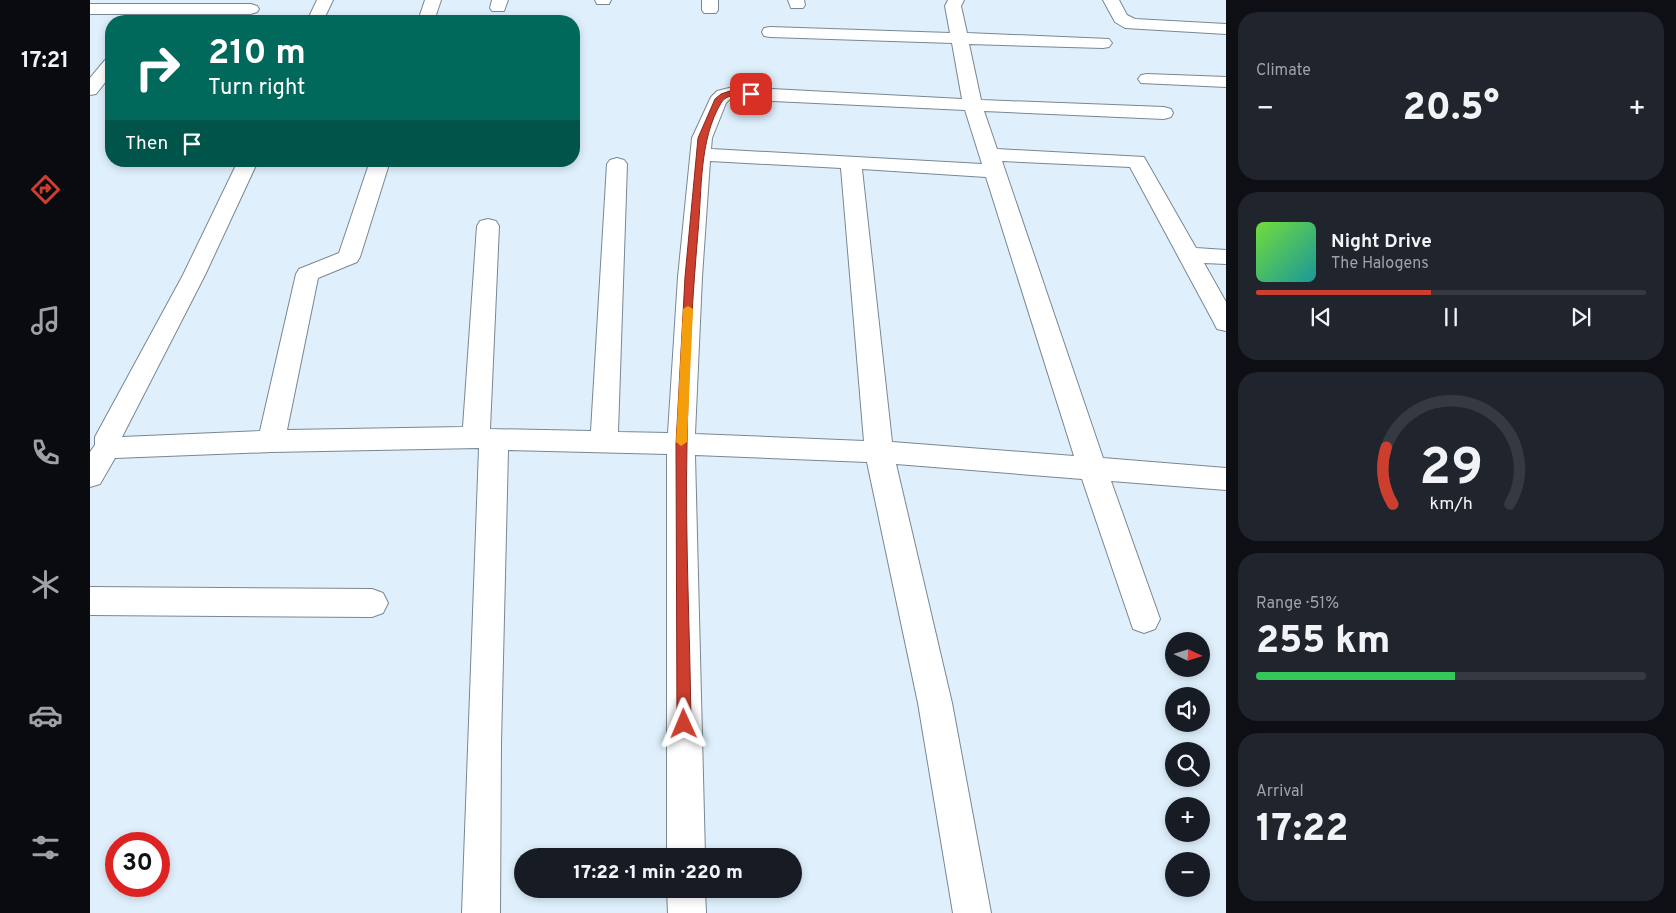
<!DOCTYPE html>
<html lang="en">
<head>
<meta charset="utf-8">
<style>
  body { margin:0; font-family:Overpass,sans-serif; background:#20242c; color:#f1f3f6; height:100vh; display:flex; flex-direction:column; font-size:19px; white-space:nowrap }
  * { box-sizing:border-box; margin:0 }
  p { font-size:16px; color:#9ea1a6 }
  .icon { flex:none; width:28px; height:28px; fill:none; stroke:currentColor; stroke-width:2; stroke-linecap:round; stroke-linejoin:round }
  .map { position:relative; flex:1; overflow:hidden }
  .details { display:flex; flex-direction:column; gap:12px; padding:12px; background:#0d0f14; width:450px }
  .details>* { flex:none }
  .guide { position:absolute; left:15px; top:15px; width:475px; height:152px; border-radius:20px; box-shadow:0 2px 8px #0003; background:#00695c; color:#fff; overflow:hidden }
  .needle { width:32px; rotate:94deg }
  .controls { position:absolute; left:1075px; top:632px; display:grid; gap:10px }
  .controls a { display:grid; place-items:center; width:45px; height:45px; border-radius:50%; background:#171b24; box-shadow:0 2px 8px #0003; font-size:25px }
  .speed { position:absolute; left:15px; top:832px; display:flex; gap:10px; font-size:25px; font-weight:700; text-align:center }
  .speed>* { display:grid; place-content:center; width:65px; height:65px; border-radius:50%; background:#171b24; box-shadow:0 2px 8px #0003; line-height:1 }
  .speed .limit { border:8px solid #d22; background:#fff; color:#111 }
  .pin { position:absolute; display:grid; place-items:center; width:42px; height:42px; color:#fff; margin:-21px; border-radius:10px; box-shadow:0 2px 8px #0006 }
  .me { position:absolute; width:55px; margin:-28px; rotate:359deg; stroke-linejoin:round; filter:drop-shadow(0 0 4px #0008) }
  .turn { display:flex; align-items:center; gap:18px; height:105px; padding:0 20px; font-size:22px }
  .turn .icon { width:65px; height:65px; stroke-width:2.5 }
  .turn b { display:block; font-size:35px; line-height:42px }
  .then { display:flex; align-items:center; height:48px; padding:0 20px; background:#0003; gap:10px; font-size:19px }
  .big { font-size:38px; font-weight:800; line-height:1.1 }
  .details .tile { flex:1; display:flex; flex-direction:column; justify-content:center; gap:8px; min-width:0; padding:0 18px; border-radius:20px; background:#20242c }
  .details .dial { align-items:center; gap:0 }
  .dial svg { height:130px; overflow:visible; fill:none; stroke:#363941; stroke-width:7; stroke-linecap:round; text-anchor:middle }
  .dial text { fill:#f1f3f6; stroke:none }
  .song { display:flex; align-items:center; gap:15px }
  .cover { width:60px; height:60px; border-radius:8px; background:linear-gradient(135deg,hsl(100 70% 55%),hsl(180 70% 35%)) }
  .played { height:5px; border-radius:2px; background:linear-gradient(90deg,#cc3f2f 45%,#363941 45%) }
  .keys { display:flex; justify-content:space-around; direction:ltr }
  .heat { display:flex; justify-content:space-between; align-items:center; font-size:28px; direction:ltr }
  .charge { height:8px; border-radius:4px; background:linear-gradient(90deg,#34c759 51%,#363941 0) }
  .trip { position:absolute; left:424px; top:848px; width:288px; height:50px; border-radius:25px; background:#171b24; box-shadow:0 2px 8px #0003; font-weight:800; line-height:50px; text-align:center }
  main { display:flex; flex:1; min-height:0 }
  .menu { display:flex; flex-direction:column; width:90px; justify-content:space-around; align-items:center; background:#090b0e; color:#9ea1a6 }
  .menu .icon { width:35px; height:35px }
  .menu .active { color:#cc3f2f }
  .menu b { font-size:22px; color:#f1f3f6 }
  .map>svg:first-child { display:block }
</style>
</head>
<body>
<main>
<nav class="menu">
<b>17:21</b>
<svg class="icon active" aria-label="directions" viewBox="0 0 24 24"><path d="M12 3l9 9-9 9-9-9zM9 14v-3h6M13 9l2 2-2 2"/></svg>
<svg class="icon" aria-label="music" viewBox="0 0 24 24"><path d="M9 18V5l10-2v13"/><circle cx="6" cy="18" r="3"/><circle cx="16" cy="16" r="3"/></svg>
<svg class="icon" aria-label="phone" viewBox="0 0 24 24"><path d="M5 4h4l2 5-3 2q2 4 5 5l2-3 5 2v4C11 20 4 13 5 4z"/></svg>
<svg class="icon" aria-label="climate" viewBox="0 0 24 24"><path d="M12 3v18M4 7l16 10M4 17L20 7"/></svg>
<svg class="icon" aria-label="car" viewBox="0 0 24 24"><path d="M5 17H2v-5l4-1 3-4h7l3 4 3 1v5h-3M9 17h6M6 11h13"/><circle cx="7" cy="17" r="2"/><circle cx="17" cy="17" r="2"/></svg>
<svg class="icon" aria-label="filters" viewBox="0 0 24 24"><path d="M4 7h16M4 17h16"/><circle cx="9" cy="7" r="2"/><circle cx="15" cy="17" r="2"/></svg>
</nav>
<div class="map">
<svg width="1136" height="913" viewBox="0 0 1136 913">
  <rect width="100%" height="100%" fill="#dff0fc"/>
  <g fill="none" stroke-linecap="round" stroke-linejoin="round">
    <g stroke="#788793" stroke-width="2">
      <path id="minor" d="M227 0H243L233 21H217Z
        M335 0H351L344 21H328Z
        M402 0H418L414 11H402L400 8Z
        M505 0H521L519 4H507Z
        M612 0H628V10L626 13H614L612 10Z
        M698 0H714L715 5 713 8H701Z
        M858 0H874L871 6 877 33 1019 39 1022 43 1019 47 1013 48 879 44 891 100 1074 107 1081 109 1083 113 1081 117 1074 119 894 111 907 149 1054 157 1106 248 1136 250V264L1114 263 1136 302V331L1127 329 1124 323 1040 167 912 161 1013 458 1136 468V490L1021 481 1070 619 1065 629 1054 633 1043 629 992 479 806 464 862 703 901 913H863L828 703 777 462 605 455 615 856H577V454L418 450 411 743 410 913H372L389 448 181 452 25 458 10 484 0 487V452L5 445V437L93 275 148 161H168L115 275 32 437 170 431 206 274 209 269 249 253 280 161H300L270 257 267 262 228 278 197 430 373 427 387 226 390 221 398 219 406 221 409 226 400 429 501 431 517 164 520 160 527 158 534 160 537 164 528 432 578 433 588 277 602 138 621 97 627 91 643 87 872 99 862 43 680 37 674 36 672 32 674 28 680 27 860 33 855 6ZM640 99 875 110 892 164 621 149 622 138 636 103ZM620 161 751 168 774 441 605 434 612 277ZM772 169 896 177 984 456 802 442Z
        M1013 0H1029L1037 15 1045 19 1136 24V34L1035 28 1025 22Z
        M0 4H161L167 6 169 9 167 12 161 14H0Z
        M21 59V75L6 94 0 95V78L15 60Z
        M1057 74 1136 77V87L1051 83 1048 79 1051 75Z
        M0 587 282 589 293 593 298 603 293 613 282 617 0 615Z
        M577 889H615L616 913H578Z"/>
    </g>
    <use href="#minor" fill="#fff" fill-rule="evenodd"/>
  </g>
  <path fill="#cc3f2f" stroke="#85291f" d="M643 90 661 91 665 94C655 101 640 89 631 103 609 140 612 190 608 232 602 302 598 373 597 444 595 537 600 631 601 724L599 729 594 731 589 729 587 724 586 444 595 277 608 138 625 99 631 94Z"/>
  <path fill="#f59e0b" d="M598 306 603 309 597 442 591 446 586 442 593 309Z"/>
</svg>
<div class="controls">
<a><svg class="needle" viewBox="-14 -14 28 28"><path d="M0-13l5 13h-10z" fill="#e53935"/><path d="M0 13l5-13h-10z" fill="#9ea1a6"/></svg></a>
<a><svg class="icon" aria-label="sound" viewBox="0 0 24 24"><path d="M4 9h4l5-4v14l-5-4H4zM17 9q2 3 0 6"/></svg></a>
<a><svg class="icon" aria-label="search" viewBox="0 0 24 24"><circle cx="10" cy="10" r="6"/><path d="M15 15l6 6"/></svg></a>
<a>+</a>
<a>−</a>
</div>
<div class="speed"><div class="limit">30</div></div>
<div class="pin" style="left:661px;top:94px;background:#d93025"><svg class="icon" aria-label="arrive" viewBox="0 0 24 24"><path d="M6 21V4h12l-3 4 3 4H6"/></svg></div>
<svg class="me" style="left:594px;top:724px" viewBox="-20 -20 40 40"><path d="M0-17L14 15 0 8-14 15z" fill="#cc3f2f" stroke="#fff" stroke-width="4"/></svg>
<div class="trip">17:22 · 1 min · 220 m</div>
<div class="guide">
<div class="turn"><svg class="icon" aria-label="right" viewBox="0 0 24 24"><path d="M7 20v-9h11M14 6l5 5-5 5"/></svg><div><b>210 m</b>Turn right</div></div>
<div class="then">Then<svg class="icon" aria-label="arrive" viewBox="0 0 24 24"><path d="M6 21V4h12l-3 4 3 4H6"/></svg></div>
</div>
</div>
<section class="details">
<div class="tile"><p>Climate</p>
<div class="heat"><a>−</a><b class="big">20.5°</b><a>+</a></div>
</div>
<div class="tile">
<div class="song"><i class="cover"></i><div><b>Night Drive</b><p>The Halogens</p></div></div>
<div class="played"></div>
<div class="keys"><svg class="icon" aria-label="previous" viewBox="0 0 24 24"><path d="M18 5L8 12l10 7zM5 5v14"/></svg><svg class="icon" aria-label="pause" viewBox="0 0 24 24"><path d="M8 5v14M16 5v14"/></svg><svg class="icon" aria-label="next" viewBox="0 0 24 24"><path d="M6 5l10 7-10 7zM19 5v14"/></svg></div>
</div>
<div class="tile dial"><svg viewBox="0 0 100 80">
<path d="M14 69A42 42 0 1 1 86 69"/>
<path d="M14 69A42 42 0 0 1 10 34" stroke="#cc3f2f"/>
<text x="50" y="56" font-size="32" font-weight="700">29</text>
<text x="50" y="72" font-size="11">km/h</text>
</svg></div>
<div class="tile"><p>Range · 51%</p><b class="big">255 km</b><div class="charge"></div></div>
<div class="tile"><p>Arrival</p><b class="big">17:22</b></div>
</section>
</main>
</body>
</html>
